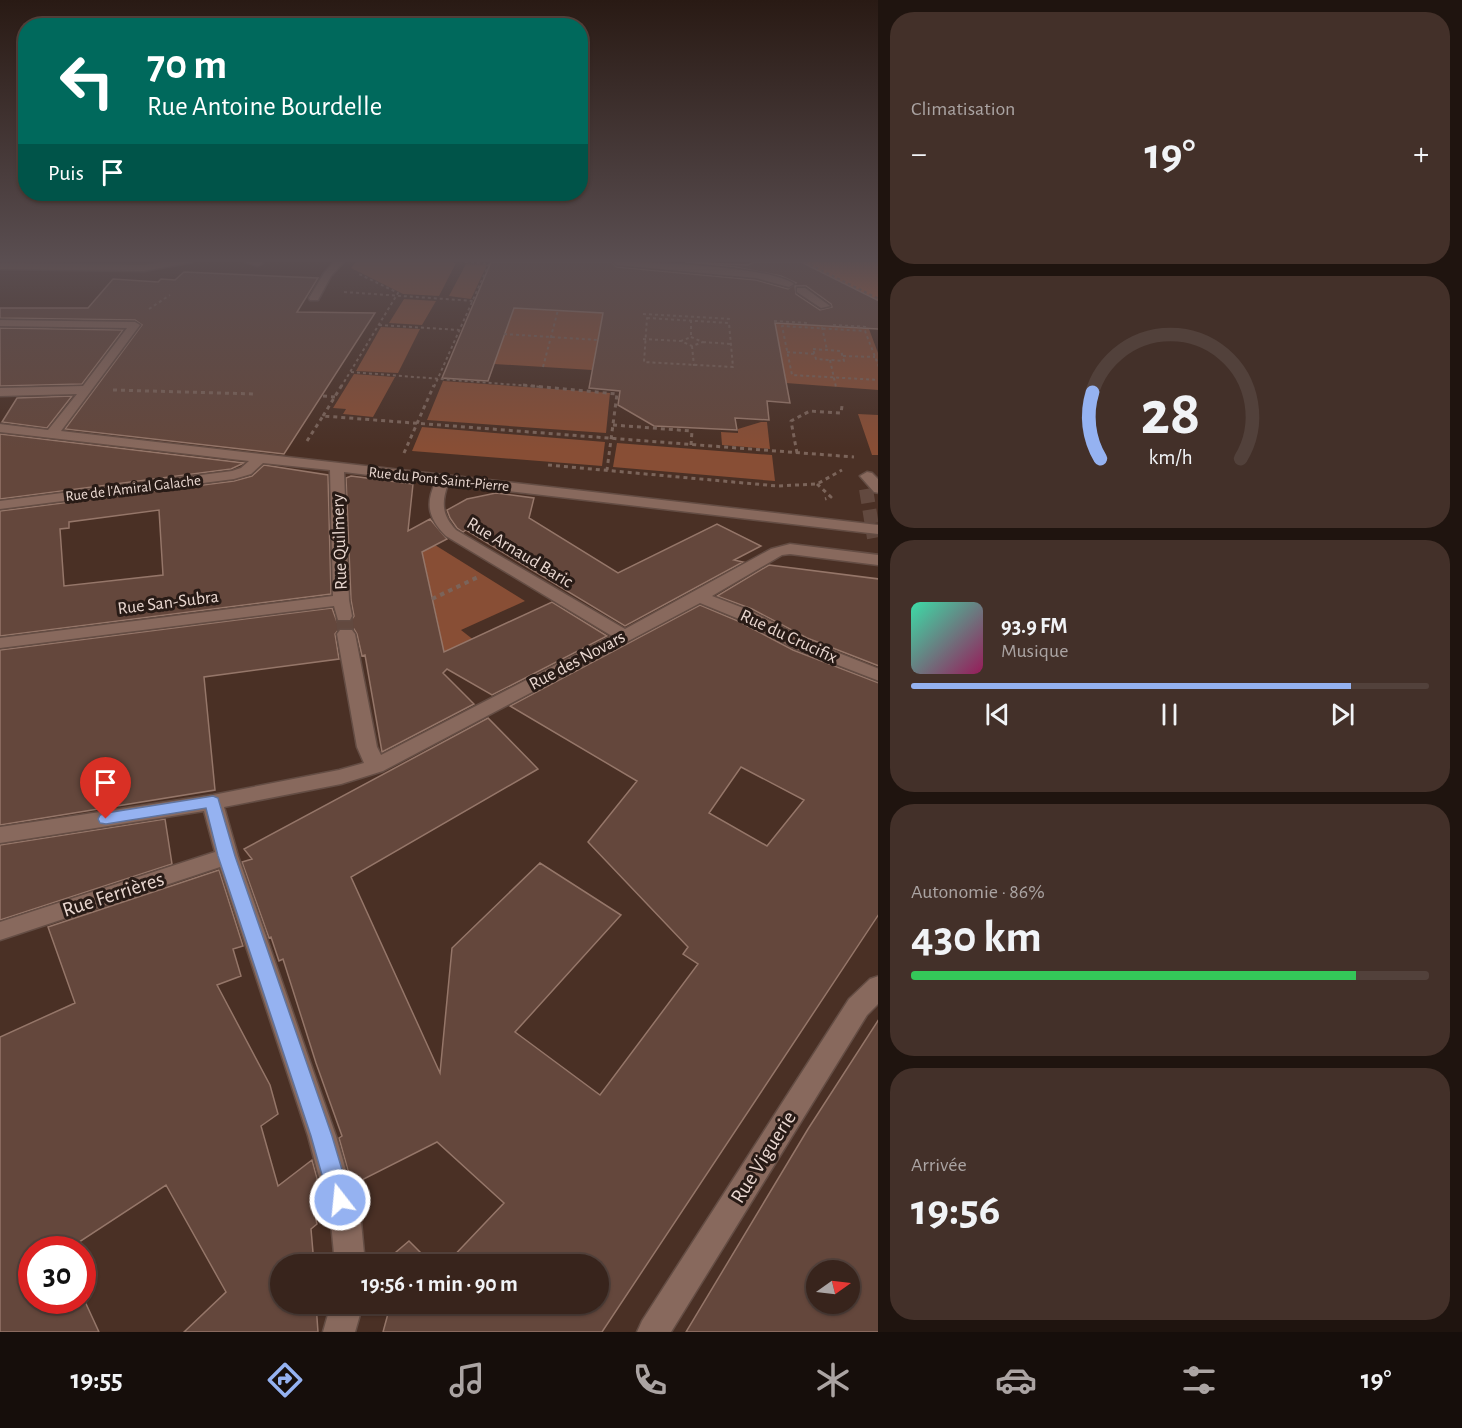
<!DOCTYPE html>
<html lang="fr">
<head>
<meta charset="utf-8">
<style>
  body { margin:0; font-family:"Alegreya Sans",sans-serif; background:#433029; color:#f1f3f6; height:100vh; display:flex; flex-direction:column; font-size:22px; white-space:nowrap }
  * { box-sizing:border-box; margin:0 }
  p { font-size:20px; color:#aba4a3 }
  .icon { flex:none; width:33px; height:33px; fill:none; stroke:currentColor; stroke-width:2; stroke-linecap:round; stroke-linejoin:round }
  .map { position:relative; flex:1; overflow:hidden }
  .panel { display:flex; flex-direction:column; gap:12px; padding:12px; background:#1f140f; width:584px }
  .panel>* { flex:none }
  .guide { position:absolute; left:18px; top:18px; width:570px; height:183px; border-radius:24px; box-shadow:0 2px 4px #0004,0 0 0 2px #52413b; background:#00695c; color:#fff; overflow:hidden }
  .needle { width:39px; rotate:76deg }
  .tools { position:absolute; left:806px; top:1260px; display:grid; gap:12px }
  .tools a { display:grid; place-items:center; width:54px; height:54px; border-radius:50%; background:#38241c; box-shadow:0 2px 4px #0004,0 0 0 2px #52413b; font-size:30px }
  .speed { position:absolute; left:18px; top:1236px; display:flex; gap:12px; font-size:30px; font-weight:700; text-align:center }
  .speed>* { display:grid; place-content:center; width:78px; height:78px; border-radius:50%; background:#38241c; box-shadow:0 2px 4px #0004,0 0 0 2px #52413b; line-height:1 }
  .speed .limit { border:9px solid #d22; background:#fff; color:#111 }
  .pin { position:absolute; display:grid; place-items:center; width:51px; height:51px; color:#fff; margin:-62px -26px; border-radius:50% 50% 50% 0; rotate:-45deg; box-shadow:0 0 6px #0007 }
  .pin .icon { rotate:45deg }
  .me { position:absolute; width:66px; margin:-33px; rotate:344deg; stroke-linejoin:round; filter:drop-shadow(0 0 4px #0008) }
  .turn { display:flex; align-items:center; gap:21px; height:126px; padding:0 30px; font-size:27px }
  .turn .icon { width:78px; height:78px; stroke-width:2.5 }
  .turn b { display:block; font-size:42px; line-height:51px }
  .then { display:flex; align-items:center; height:57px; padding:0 30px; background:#0003; gap:12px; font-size:22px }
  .big { font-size:45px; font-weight:700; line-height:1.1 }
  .panel .widget { flex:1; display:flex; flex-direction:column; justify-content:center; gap:9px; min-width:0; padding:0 21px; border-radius:24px; background:#433029 }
  .panel .dial { align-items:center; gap:0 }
  .dial svg { height:156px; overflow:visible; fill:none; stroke:#52413b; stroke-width:7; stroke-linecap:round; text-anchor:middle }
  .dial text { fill:#f1f3f6; stroke:none }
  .song { display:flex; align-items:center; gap:18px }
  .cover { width:72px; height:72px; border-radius:9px; background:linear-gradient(135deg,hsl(160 70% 55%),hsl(330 70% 35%)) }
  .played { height:6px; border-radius:3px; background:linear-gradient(90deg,#95b2f1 85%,#52413b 85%) }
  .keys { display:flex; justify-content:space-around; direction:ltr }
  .heat { display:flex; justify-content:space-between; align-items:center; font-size:33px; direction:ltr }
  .charge { height:9px; border-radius:4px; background:linear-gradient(90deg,#34c759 86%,#52413b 0) }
  .trip { position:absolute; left:270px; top:1254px; width:339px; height:60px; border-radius:30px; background:#38241c; box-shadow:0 2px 4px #0004,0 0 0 2px #52413b; font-weight:700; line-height:60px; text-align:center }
  .dock { display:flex; height:96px; justify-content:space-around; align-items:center; background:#160e0b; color:#aba4a3 }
  .dock .icon { width:42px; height:42px }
  .dock .selected { color:#95b2f1 }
  .dock b { font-size:27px; color:#f1f3f6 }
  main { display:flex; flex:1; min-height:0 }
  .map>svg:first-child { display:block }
</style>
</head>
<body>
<main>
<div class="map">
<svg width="879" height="1332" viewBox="0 0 879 1332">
  <rect width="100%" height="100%" fill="#4a3025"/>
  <path fill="#884e35" d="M356 262H450L456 263 439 296 403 294 351 268Z
    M466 264 487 265 471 299 449 296Z
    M404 299 436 301 422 325 389 323Z
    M514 308 603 313 592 370 494 364Z
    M775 323 869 329 878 353V390L786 383Z
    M381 327 420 329 398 373 356 371Z
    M354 374 395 377 373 417 343 414 346 409 333 408Z
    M443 381 610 393 606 433 427 420Z
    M858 414 878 415V455H872Z
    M761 422H767L770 449 722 445 721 432 738 433V429Z
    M422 427 605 442 602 466 412 451Z
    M617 443 772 455 775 481 613 467Z
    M435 545 525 601 461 630 475 641 423 665 398 639 440 632 426 569 419 553Z"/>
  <path fill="#b9613a" d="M801 262H878V301Z"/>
  <path fill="#64473c" stroke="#957669" stroke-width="1.5" fill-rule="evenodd" d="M491 262H611L617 267 756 280 788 289 796 283 781 276 735 267 685 262 748 265 754 262H801L879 301V329L775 323 790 403 767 401 769 420 735 418 737 430 654 426 618 405 620 391 589 388 603 313 514 308 488 381 442 378ZM795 286H806L831 304 832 307 820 310 796 294Z
    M184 272 318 278 297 312 375 313 284 454 65 429 142 325 135 320 0 318V308H88L113 279 158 282 161 279 175 280Z
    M0 328 123 330 82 384 0 386Z
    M72 396 47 428 2 422 17 398Z
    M0 434 244 463 231 469 0 499Z
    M264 465 328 475 331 594 0 636V511L234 481 252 476ZM159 510 163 575 64 586 60 529 69 528V522Z
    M351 476 413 484 408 531 430 519 447 539 422 552 444 652 552 602 607 636 492 695 447 669 443 673 474 704 382 752 365 655 362 656 357 634 354 629 340 628 335 634 339 659 204 677 215 790 0 825V650L332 608 337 622H350L354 616 351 600 346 478Z
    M496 493 534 498 529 518 618 573 717 524 761 546 734 560 743 562 625 626 466 530 463 532 457 528 450 518 447 510 467 499Z
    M769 565 879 579V666L807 638 752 609 717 596Z
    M700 605 738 621 793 650 879 683V914L602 1332H383L389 1310 387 1304H598V1264H446L504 1203 437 1142 352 1185 339 1138 342 1136 316 1063 283 959 279 961 271 937 269 938 242 862 252 859 244 849 488 718 538 769 351 877 440 1073 452 948 540 863 621 915 515 1032 600 1095 698 964 683 954 688 947 588 842 637 781 510 706ZM741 767 804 800 767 846 709 813Z
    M165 819 172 864 0 920V845Z
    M219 870 243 946 233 949 241 976 217 985 270 1085 278 1114 261 1126 278 1186 312 1160 323 1200 313 1205 317 1224 311 1229 314 1264H280V1304H316L318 1332H184L226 1292 166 1185 67 1250H32V1300H82V1295L99 1332H0V1037L75 1003 48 927Z
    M879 1019V1332H686L808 1129ZM816 1270H849V1304H816Z
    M409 1241 432 1264H382Z"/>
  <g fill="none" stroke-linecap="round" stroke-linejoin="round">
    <path stroke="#62493f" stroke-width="14" stroke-dasharray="14 7" stroke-linecap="butt" d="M866 489 874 538"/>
    <path stroke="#62493f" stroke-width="17" stroke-dasharray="17 9" stroke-linecap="butt" d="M344 616 346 634"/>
    <g stroke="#644d44" stroke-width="3">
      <path id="minor" d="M165 262H193L144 271 0 269V263L144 265Z
        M245 262H262L263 263 258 266Z
        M334 262H344L331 276 318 300H310L309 298 324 273Z
        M613 262C647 262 770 266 794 284L789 287 756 278 617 265Z
        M797 288H805L830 306 821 308 797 292Z
        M0 320 135 322 140 325 61 431 879 525V534L448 484C441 503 442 515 456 530L625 629 771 549 790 544 879 555V565L790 554 782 555 712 596 751 611 806 640 879 669V681L794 648 739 619 700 603 383 771 341 784 224 807 238 856 336 1136 361 1222 365 1264H335L331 1222 308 1136 220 867 0 940V922L215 852 204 811 0 843V827L213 795 339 770 364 763 357 747 337 634 340 630H352L355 634 377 747 381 755 612 636 446 536C429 519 425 505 435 483L344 472 349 600 352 616 350 620H338L334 606 0 648V638L333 596 330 470 263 463 251 474 234 479 0 509V501L232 471 241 468 249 461 0 432V424L48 430 77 394 0 396V388L83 386 127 328 0 326Z
        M867 472 872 473 879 480V493L874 492 860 476Z
        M879 976V1003L867 1015 671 1332H637L642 1321 849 999 870 979Z
        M331 1304H363L355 1332H323Z"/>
    </g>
    <path stroke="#7b645a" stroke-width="2" stroke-dasharray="3 3" stroke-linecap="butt" d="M465 262 489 264
      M805 262 879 299
      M344 292 474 301
      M149 309 170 295
      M643 314 732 319
      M647 318 729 323 733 367 644 362Z
      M691 320V337
      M774 321 808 323
      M379 325 459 330
      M833 325 868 327
      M822 327 827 350
      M504 334 598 340
      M691 337 703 342 692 346 681 341Z
      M643 339 681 341
      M703 342 731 344
      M692 346 694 366
      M813 349 841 351 844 361 816 359Z
      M787 352 815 354
      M843 356 875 357
      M830 360 836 387
      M543 367 558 310
      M879 367 865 331 782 326 792 375 879 380
      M351 372 543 387
      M341 387 398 293 357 273
      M434 387 489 264"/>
    <path stroke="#7b645a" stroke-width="3" stroke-dasharray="4 4" stroke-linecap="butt" d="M523 385 617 394 607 470
      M113 390 256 394
      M323 396 335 397
      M323 416 342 385
      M613 425 692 431
      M307 441 323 416 854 457
      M691 445 692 431
      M404 453 434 385
      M797 453 791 421 810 411 841 413 842 406
      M548 465 777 486 817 484 842 470
      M817 484 831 497 825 499"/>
    <path stroke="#7b645a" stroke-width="4" stroke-dasharray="4.5 4.5" stroke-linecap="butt" d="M432 599 478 577"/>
    <use href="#minor" fill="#88695d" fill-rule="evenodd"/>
  </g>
  <linearGradient id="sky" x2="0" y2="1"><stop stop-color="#291a14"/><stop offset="0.58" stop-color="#5a4e51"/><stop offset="1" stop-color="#5a4e51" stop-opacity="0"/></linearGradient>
  <rect width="879" height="449" fill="url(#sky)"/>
  <path fill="#95b2f1" stroke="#61749d" stroke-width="1.5" d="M213 796 218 798 235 856 332 1136 351 1200 348 1208 340 1211 332 1208 329 1200 311 1136 218 856 206 808 106 824 100 823 98 819 100 815 106 813Z"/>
  <g text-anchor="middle" stroke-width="6" stroke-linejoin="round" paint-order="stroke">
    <g font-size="15" fill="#e9d7d0" stroke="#281b16">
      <text transform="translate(439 479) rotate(6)" y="5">Rue du Pont Saint-Pierre</text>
      <text transform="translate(133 488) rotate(-7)" y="5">Rue de l'Amiral Galache</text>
    </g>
    <g font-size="18" fill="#e9d7d0" stroke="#281b16">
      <text transform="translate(339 542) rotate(-92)" y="6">Rue Quilmery</text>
      <text transform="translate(520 552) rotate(31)" y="6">Rue Arnaud Baric</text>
      <text transform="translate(168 602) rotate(-7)" y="6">Rue San-Subra</text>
      <text transform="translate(789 636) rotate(25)" y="6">Rue du Crucifix</text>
      <text transform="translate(577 660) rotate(-28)" y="6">Rue des Novars</text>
    </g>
    <g font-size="21" fill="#e9d7d0" stroke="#281b16">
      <text transform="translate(113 894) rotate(-18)" y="7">Rue Ferrières</text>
      <text transform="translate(763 1157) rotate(-58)" y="7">Rue Viguerie</text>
    </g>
  </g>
</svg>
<div class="tools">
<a><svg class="needle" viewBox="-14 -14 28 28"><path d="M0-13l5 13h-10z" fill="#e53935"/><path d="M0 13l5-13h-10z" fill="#aba4a3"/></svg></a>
</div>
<div class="speed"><div class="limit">30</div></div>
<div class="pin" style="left:106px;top:819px;background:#d93025"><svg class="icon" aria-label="arrive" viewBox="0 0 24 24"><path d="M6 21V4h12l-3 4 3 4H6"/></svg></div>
<svg class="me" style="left:340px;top:1200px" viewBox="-20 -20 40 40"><circle r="17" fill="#95b2f1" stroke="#fff" stroke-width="3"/><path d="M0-11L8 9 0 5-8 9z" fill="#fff"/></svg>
<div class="trip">19:56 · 1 min · 90 m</div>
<div class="guide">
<div class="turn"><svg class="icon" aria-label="left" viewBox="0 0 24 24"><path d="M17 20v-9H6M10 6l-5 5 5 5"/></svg><div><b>70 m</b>Rue Antoine Bourdelle</div></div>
<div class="then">Puis<svg class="icon" aria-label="arrive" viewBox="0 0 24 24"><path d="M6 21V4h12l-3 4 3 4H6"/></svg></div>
</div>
</div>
<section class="panel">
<div class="widget"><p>Climatisation</p>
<div class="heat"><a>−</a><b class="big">19°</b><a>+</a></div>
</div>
<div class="widget dial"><svg viewBox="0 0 100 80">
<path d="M14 69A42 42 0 1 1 86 69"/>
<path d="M14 69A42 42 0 0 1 10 35" stroke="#95b2f1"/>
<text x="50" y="56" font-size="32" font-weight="700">28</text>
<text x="50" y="72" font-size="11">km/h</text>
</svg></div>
<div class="widget">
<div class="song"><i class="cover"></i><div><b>93.9 FM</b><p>Musique</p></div></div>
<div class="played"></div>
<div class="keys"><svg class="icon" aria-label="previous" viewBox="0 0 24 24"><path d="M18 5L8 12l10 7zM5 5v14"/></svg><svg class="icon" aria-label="pause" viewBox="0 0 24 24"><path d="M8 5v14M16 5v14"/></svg><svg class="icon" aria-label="next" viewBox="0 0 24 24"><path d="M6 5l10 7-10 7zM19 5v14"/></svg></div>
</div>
<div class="widget"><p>Autonomie · 86%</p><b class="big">430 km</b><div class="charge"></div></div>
<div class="widget"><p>Arrivée</p><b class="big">19:56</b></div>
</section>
</main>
<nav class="dock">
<b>19:55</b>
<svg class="icon selected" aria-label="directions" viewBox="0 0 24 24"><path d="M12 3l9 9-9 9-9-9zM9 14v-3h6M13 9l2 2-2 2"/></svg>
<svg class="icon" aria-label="music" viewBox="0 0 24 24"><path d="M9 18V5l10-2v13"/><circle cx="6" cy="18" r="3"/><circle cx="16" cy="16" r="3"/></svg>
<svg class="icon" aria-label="phone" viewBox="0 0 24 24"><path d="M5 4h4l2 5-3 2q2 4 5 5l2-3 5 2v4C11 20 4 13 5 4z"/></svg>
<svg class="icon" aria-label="climate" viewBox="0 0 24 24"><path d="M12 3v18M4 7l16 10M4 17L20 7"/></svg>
<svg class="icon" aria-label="car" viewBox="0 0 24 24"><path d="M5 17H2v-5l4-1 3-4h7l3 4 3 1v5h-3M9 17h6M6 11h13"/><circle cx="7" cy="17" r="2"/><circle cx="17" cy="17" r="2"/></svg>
<svg class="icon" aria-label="filters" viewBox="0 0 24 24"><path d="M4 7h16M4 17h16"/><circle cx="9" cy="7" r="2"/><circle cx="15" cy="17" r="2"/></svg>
<b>19°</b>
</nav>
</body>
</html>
